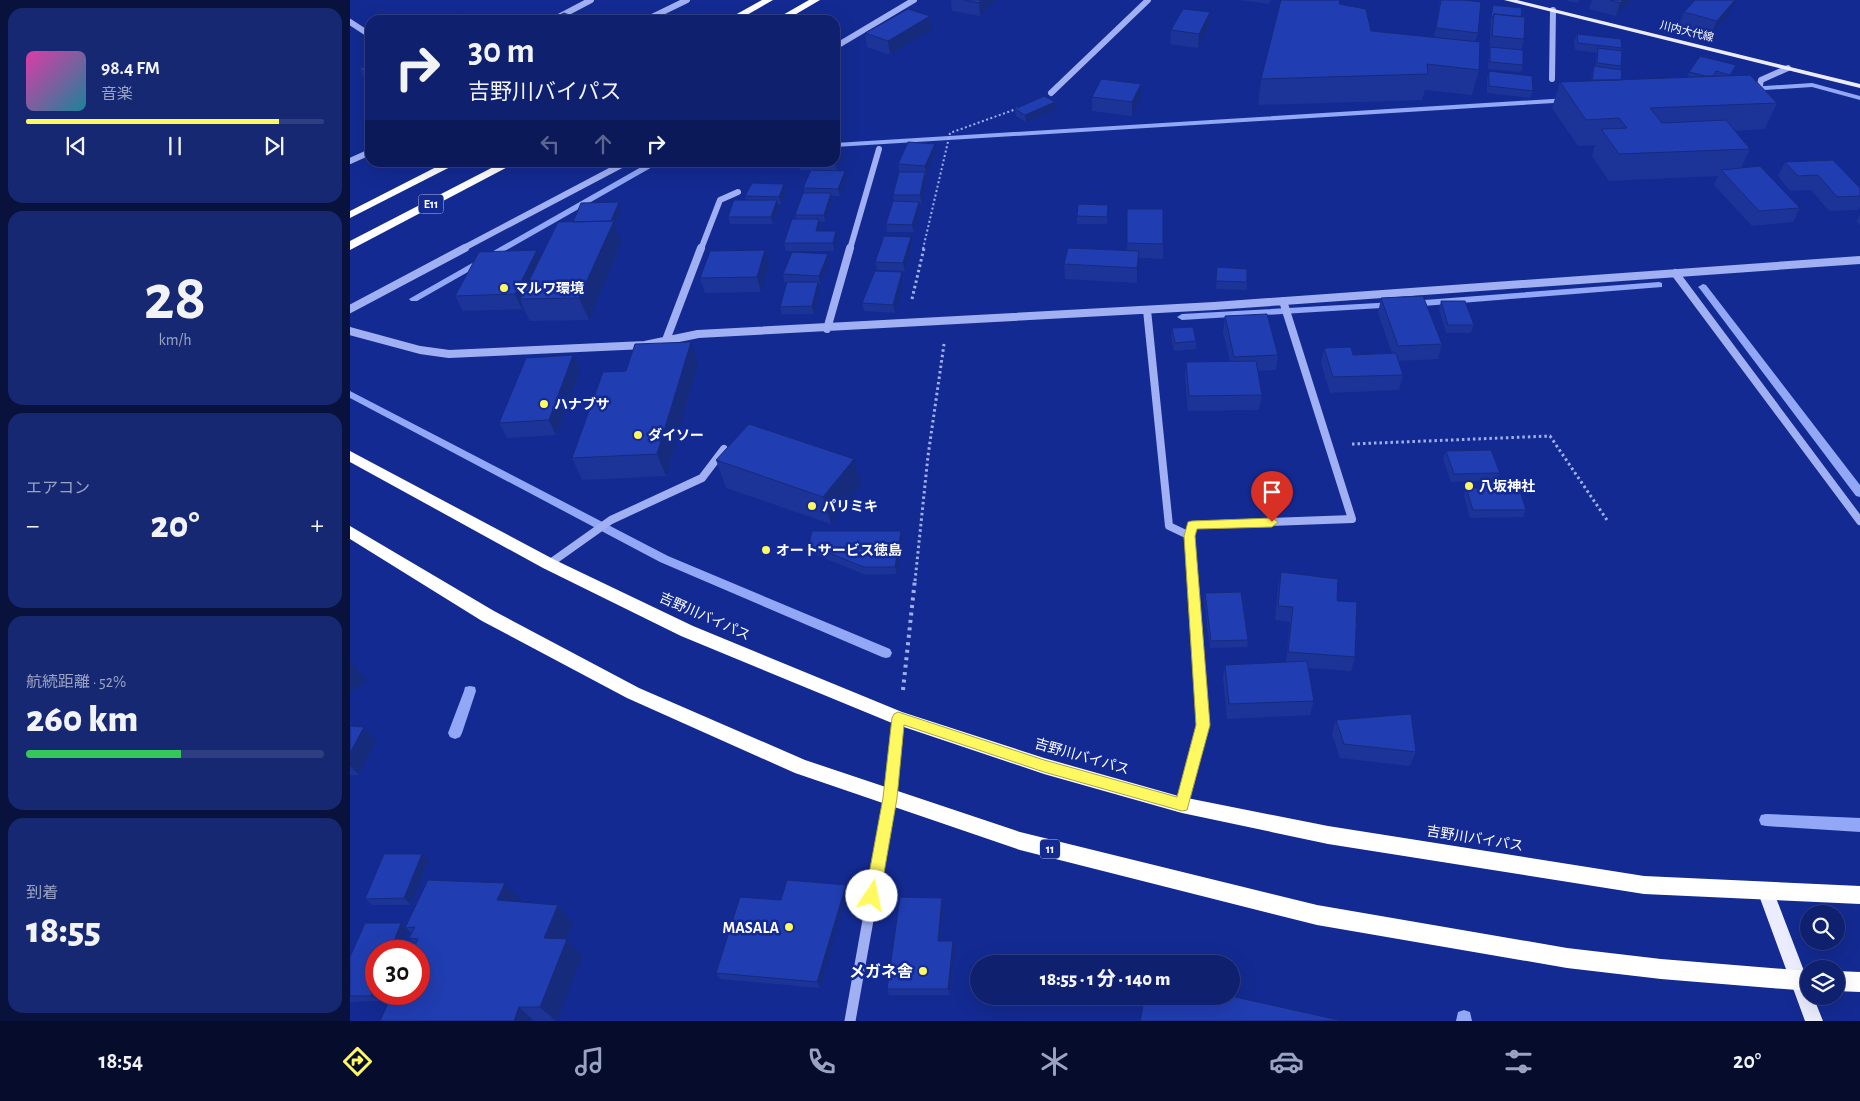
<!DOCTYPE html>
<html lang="ja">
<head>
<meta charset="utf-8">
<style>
  body { margin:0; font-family:"Alegreya Sans","Noto Sans JP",sans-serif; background:#172873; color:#f1f3f6; height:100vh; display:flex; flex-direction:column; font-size:19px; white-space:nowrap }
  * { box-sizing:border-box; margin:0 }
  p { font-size:16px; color:#9ba3c2 }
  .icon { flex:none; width:28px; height:28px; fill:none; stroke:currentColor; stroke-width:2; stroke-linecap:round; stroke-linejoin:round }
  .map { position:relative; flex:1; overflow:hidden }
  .panel { display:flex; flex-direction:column; gap:8px; padding:8px; background:#08123c; width:350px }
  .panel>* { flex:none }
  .top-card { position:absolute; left:15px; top:15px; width:475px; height:152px; border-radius:15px; box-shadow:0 5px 20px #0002,0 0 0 1px #2e3e81; background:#0e206e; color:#f1f3f6; overflow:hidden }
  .buttons { position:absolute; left:1450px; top:905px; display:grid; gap:10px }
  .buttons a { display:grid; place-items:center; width:45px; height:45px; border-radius:50%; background:#0e206e; box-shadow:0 5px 20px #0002,0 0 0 1px #2e3e81; font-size:25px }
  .speed { position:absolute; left:15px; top:940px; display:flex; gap:10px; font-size:25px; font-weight:700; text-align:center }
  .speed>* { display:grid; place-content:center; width:65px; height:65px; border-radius:50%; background:#0e206e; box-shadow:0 5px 20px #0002,0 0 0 1px #2e3e81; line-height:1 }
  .speed .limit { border:8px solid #d22; background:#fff; color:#111 }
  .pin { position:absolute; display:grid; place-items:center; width:42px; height:42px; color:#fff; margin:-51px -21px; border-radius:50% 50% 50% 0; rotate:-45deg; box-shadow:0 0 5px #0007 }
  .pin .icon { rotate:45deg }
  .me { position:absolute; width:55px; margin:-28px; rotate:11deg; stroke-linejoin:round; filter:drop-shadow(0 0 4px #0008) }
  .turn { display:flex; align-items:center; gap:18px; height:105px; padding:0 20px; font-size:22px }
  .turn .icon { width:65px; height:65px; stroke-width:2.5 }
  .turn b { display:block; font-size:35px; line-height:42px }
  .lanes { display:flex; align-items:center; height:48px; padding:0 20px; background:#0003; justify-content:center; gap:25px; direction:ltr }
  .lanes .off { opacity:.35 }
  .big { font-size:38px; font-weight:800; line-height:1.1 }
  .panel .tile { flex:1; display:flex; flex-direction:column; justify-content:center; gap:8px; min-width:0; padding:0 18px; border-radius:15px; background:#172873 }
  .panel .dial { align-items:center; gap:0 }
  .dial b { font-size:65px; line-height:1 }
  .song { display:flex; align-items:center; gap:15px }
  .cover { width:60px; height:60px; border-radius:8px; background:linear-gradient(135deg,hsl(320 70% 55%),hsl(190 70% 35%)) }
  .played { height:5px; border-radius:2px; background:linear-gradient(90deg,#fff961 85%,#2e3e81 85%) }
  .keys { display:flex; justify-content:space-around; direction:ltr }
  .heat { display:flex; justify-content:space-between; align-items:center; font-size:28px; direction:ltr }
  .charge { height:8px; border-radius:4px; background:linear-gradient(90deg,#34c759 52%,#2e3e81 0) }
  .trip { position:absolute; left:620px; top:955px; width:270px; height:50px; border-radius:25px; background:#0e206e; box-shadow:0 5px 20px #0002,0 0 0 1px #2e3e81; font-weight:800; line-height:50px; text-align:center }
  .tabs { display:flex; height:80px; justify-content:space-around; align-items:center; background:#060d2c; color:#9ba3c2 }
  .tabs .icon { width:35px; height:35px }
  .tabs .active { color:#fff961 }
  .tabs b { font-size:22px; color:#f1f3f6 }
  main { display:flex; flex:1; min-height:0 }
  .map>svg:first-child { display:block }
</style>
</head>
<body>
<main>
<section class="panel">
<div class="tile">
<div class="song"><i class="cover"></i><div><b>98.4 FM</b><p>音楽</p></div></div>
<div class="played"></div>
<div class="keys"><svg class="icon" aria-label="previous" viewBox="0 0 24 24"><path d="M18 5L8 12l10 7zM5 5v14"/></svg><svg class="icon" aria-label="pause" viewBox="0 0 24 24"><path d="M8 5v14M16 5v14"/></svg><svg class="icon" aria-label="next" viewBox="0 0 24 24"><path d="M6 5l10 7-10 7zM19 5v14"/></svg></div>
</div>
<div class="tile dial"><b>28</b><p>km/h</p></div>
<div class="tile"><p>エアコン</p>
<div class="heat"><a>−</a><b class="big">20°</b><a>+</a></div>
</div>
<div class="tile"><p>航続距離 · 52%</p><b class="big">260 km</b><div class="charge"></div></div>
<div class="tile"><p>到着</p><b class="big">18:55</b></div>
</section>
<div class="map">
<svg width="1510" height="1021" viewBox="0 0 1510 1021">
  <rect width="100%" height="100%" fill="#132a92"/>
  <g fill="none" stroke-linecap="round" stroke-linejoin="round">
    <path fill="#92a7f5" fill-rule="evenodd" d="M1462 83 1510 96V100L1462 87 1399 91 1395 89 1399 87Z
      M1218 98 1222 100 1221 102 485 147V143Z
      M300 162H311L67 301H61L59 299Z
      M1309 282 1312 283V287L1061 307 1056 304 1061 301Z
      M1353 284 1356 285 1510 485V497L1506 496 1350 289 1348 287Z
      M1045 302 1050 305 1048 307 832 320 827 317 832 314Z
      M0 391 318 556 540 649 542 653 540 657 536 658 532 657 310 562 0 398Z
      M120 686 125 687 126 691 112 733 110 737 105 739 100 737 98 733 114 691 115 687Z
      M1416 814 1510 818V832L1416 826 1411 825 1409 820 1411 815Z
      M1114 1010 1120 1012 1122 1021H1106L1108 1012Z"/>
    <path stroke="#a0b0f2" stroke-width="2" stroke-dasharray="2 2.5" stroke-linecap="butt" d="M573 249 600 133 669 108"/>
    <path stroke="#a0b0f2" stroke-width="3" stroke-dasharray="2.5 3" stroke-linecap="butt" d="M562 299 574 248
      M1002 444 1200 436 1257 520
      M565 581 578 456 594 344"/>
    <path stroke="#a0b0f2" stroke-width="4" stroke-dasharray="3 4.5" stroke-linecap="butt" d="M553 690 565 579"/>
    <path stroke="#a0b0f2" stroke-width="6" d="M203 20 241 0
      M296 20 337 0
      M0 22 20 35
      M485 47 564 0
      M1202 79 1203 10
      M701 93 798 0
      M1408 95 1411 80 1438 68
      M0 161 20 152
      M112 249 277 162
      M351 249 370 200 388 192
      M500 249 529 149"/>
    <path stroke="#a0b0f2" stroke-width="8" d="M1325 273 1510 521
      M0 309 115 248
      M797 310 819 526 840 536 843 581
      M477 329 500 248
      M0 331 70 350 99 354 295 345 348 334 864 306 1510 260
      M316 340 351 248
      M840 536 842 525 1002 519 933 301
      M199 564 261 520 352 478 374 449"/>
    <path stroke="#a0b0f2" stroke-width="11" d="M832 805 853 725 843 579
      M500 1021 540 797 548 718"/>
    <path fill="#ebedff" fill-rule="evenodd" d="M1154 0H1167L1510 84V88Z
      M1415 882 1421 884 1423 890 1459 984V996H1463L1473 1021H1455L1407 890 1409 884Z"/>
    <path fill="#fff" fill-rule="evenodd" d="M412 0H423L388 20H376Z
      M459 0H470L436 20H424Z
      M96 162H110L0 218V211Z
      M153 162H167L0 250V241Z
      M0 451 205 560 343 626 552 712 694 758 832 797 978 826 1294 876 1510 886V904L1294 894 978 844 832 813 694 774 542 723 331 636 193 568 0 462Z
      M0 526 144 611 289 688 455 760 670 832 967 905 1217 948 1311 959 1459 971V991L1311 979 1217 968 967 925 670 850 445 773 277 698 132 621 0 539Z
      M1486 971 1510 972V992L1486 991Z"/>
  </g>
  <path fill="#1c3498" d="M601 0H646L630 16 602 11Z
    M889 0H921L919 4Z
    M1090 0 1128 33 1125 42 1129 70 1122 95 1075 90 1072 100 908 105 911 79 990 5 1021 31 1084 37Z
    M1215 0H1230L1227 3Z
    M1242 0H1282L1266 16 1239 9Z
    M1143 5 1171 17 1174 39 1171 50 1173 65 1171 72 1138 69 1139 54 1140 50 1139 49 1141 24H1140Z
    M860 12 859 26 848 48 820 44 821 30Z
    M1334 12 1380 13 1361 34 1329 25Z
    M580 16 582 30 540 55 517 47 515 33Z
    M1227 34 1272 48 1271 51V66L1270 70 1271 80 1337 77 1339 72 1386 65 1381 75 1427 103 1415 129 1385 131 1400 149 1391 168 1450 208 1443 222 1402 226 1364 185 1368 176 1259 181 1242 156 1245 145 1228 146 1202 108 1210 82 1241 81 1242 73 1244 66H1245L1247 53 1225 50 1224 41Z
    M20 64V80L13 76 9 69Z
    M1139 71 1183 91 1180 98 1137 93V78Z
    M742 97 790 98 782 116 742 111Z
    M665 109H705L676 122 666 116Z
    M586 151 576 174V180L572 203H569L570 209 564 232H537L536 224 544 201 543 195 549 172 548 164Z
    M492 155 487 171 497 178 490 196H481L482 201 475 222H470L471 226 470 231 487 238 484 251H436L434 243 446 219 445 215 455 193 453 188 461 170H450L448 162Z
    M1435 162 1510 188V207L1508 210 1479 211 1461 190 1440 191 1428 176Z
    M434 184 436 192 431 204H428L429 208 423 224H380L378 217 396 200 395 196Z
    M758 205 757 224H727V216Z
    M777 209 813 244V259L789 258 787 283 715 279 714 264 777 251Z
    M271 210 265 224 272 242 239 320 180 321 173 307 172 309 113 311 105 296 187 250 190 258 223 222Z
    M1510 215V225L1506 221Z
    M561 237 562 245 555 271 527 270 525 262Z
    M478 254 479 262 470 284H469L470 289 464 314H432L430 307 438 282H434L433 274Z
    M419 265 411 292 355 293 350 278Z
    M867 267 897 282V290L866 289Z
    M552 272 553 280 545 313 514 311 512 303Z
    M1031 298 1092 344 1088 359 1048 361 1053 375 1049 390 980 393 971 363 974 348 1003 355 1042 353 1028 313Z
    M1091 301 1124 325 1121 333H1096L1089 309Z
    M875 316 928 355 926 370 908 371 912 395 909 410 838 411 835 377 836 362 880 361 873 332Z
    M822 328 846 341V349L824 351 821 336Z
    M223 355 230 371 206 435 157 438 149 423Z
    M348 364 316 476 232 480 222 458Z
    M1096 451 1150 473 1147 480 1101 482 1093 459Z
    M366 460 511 486 481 524 376 488Z
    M1116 488 1176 510 1173 517 1120 518 1114 496Z
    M551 531 553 539 547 574 516 575 461 553 459 545Z
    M931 572 987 601 1005 657 1001 671 958 668 964 701 960 715 877 719 873 679 875 665 936 662 940 622 925 620 928 587Z
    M855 593 898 640 897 647 860 648 854 600Z
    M986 720 1066 752 1060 766 990 758 982 734Z
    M0 726 14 727 26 740 9 775H0Z
    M79 860 61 905H22L15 899Z
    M496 885 498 891 470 988 370 979 366 973 431 900Z
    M592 898 594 905 590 941 605 947 600 995H539L537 989Z
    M171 901V902L208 905 223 922 216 939 232 956 207 1021H30L66 944 59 938 61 933 58 930 26 994H32L29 1001 0 1002V957L51 923 55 927Z"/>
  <path fill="#162b7c" d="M631 0H646L630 16 629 3Z
    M1273 0H1282L1266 16 1270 3Z
    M1386 0 1380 13 1361 34 1367 21Z
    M860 12 859 26 848 48 849 34Z
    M580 16 582 30 540 55 538 41Z
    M791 84 790 98 782 116V102Z
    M705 102V109L676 122 675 115Z
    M585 144 586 151 576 174 575 166Z
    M491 148 492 155 487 171 485 163Z
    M495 171 497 178 490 196 488 189Z
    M575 172 576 180 572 203 570 195Z
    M434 184 436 192 431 204 429 197Z
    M481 193 482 201 475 222 474 215Z
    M427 200 429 208 423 224 421 217Z
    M269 202 271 210 265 224 272 242 239 320 229 298Z
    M569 202 570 209 564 232 562 225Z
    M469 219 471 226 467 239 466 231Z
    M486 231 487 238 484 251 483 243Z
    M561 237 562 245 555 271 553 263Z
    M187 250 193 265 170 299 173 307 172 309 165 294Z
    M415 250 419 265 411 292 407 277Z
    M789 251V267L787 283V268Z
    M478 254 479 262 470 284 469 276Z
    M552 272 553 280 545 313 543 305Z
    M468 282 470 289 464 314 462 306Z
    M341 342 348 364 316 476 307 454Z
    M223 355 230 371 206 435 199 420Z
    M504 459 511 486 481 524 473 497Z
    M551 531 553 539 547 574 545 567Z
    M0 661 18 681 0 692Z
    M14 727 26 740 9 775 0 766V753Z
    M72 854 79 860 61 905 54 898Z
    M155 883 171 901 164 918 147 900Z
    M496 885 498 891 470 988 467 982Z
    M592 898 594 905 589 947 588 941Z
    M208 905 223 922 210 955 194 938Z
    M51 923 58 930 49 951H40Z
    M217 939 232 956 207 1021H206L190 1007Z
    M603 941 605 947 600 995 598 989Z
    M26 984V994H32L29 1001 21 996Z
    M169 1007 184 1021H164Z"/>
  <path fill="#203db1" stroke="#162b7c" d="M613 0H631L629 3Z
    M931 0H990L989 4 1016 9 1021 31 1130 42 1129 70 1077 64 1078 74 911 79Z
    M1091 0H1113L1131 2 1128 33 1086 28Z
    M1260 0H1273L1270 3Z
    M1345 0H1385L1367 21 1334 12Z
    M1143 5 1172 8 1171 17 1144 14 1143 17H1141Z
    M558 9 580 16 538 41 515 33Z
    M833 9 860 12 849 34 821 30Z
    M214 13 232 20H199Z
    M113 14 123 19 121 20H97Z
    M1144 14 1175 17 1174 39 1142 36Z
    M1227 34 1271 39 1272 48 1228 43Z
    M1140 47 1173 50V65L1140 62Z
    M1248 48 1272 51 1271 66 1247 63Z
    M1350 56 1386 65 1380 75 1366 71 1363 76H1355L1339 72Z
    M20 64V75L9 69Z
    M1244 66 1272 70 1271 80H1242Z
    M1139 71 1182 76 1183 91 1139 86Z
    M1400 75 1427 103 1300 108 1312 123 1376 120 1400 149 1269 154 1251 129 1277 128 1269 118 1236 120 1210 82Z
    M751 79 791 84 782 102 742 97Z
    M694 96 705 102 675 115 665 109Z
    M558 142 585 144 575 166 548 164Z
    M485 148H491L485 163 460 162H485Z
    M1483 160 1510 188V196L1487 197 1468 175 1448 176 1435 162Z
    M1410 166 1450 208 1409 211 1371 170Z
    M461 170 495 171 488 189 453 188Z
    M549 172H575L570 195H543Z
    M402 183 434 184 429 197 395 196Z
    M453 193H481L474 215H445Z
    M384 200H427L421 217H378Z
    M543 201 569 202 562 225 536 224Z
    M269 202 261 221 223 222 231 203Z
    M728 204 758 205 757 217 727 216Z
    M777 209H813V244L777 243Z
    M442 219H469L466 231H486L483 243H434Z
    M264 221 229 298 170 299 208 222Z
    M534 236 561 237 553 263 525 262Z
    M718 248 789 251 787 268 714 264Z
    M187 250 165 294 105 296 129 252Z
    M415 250 407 277 350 278 360 251Z
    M442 252 478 254 469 276 433 274Z
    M867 267 897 269V282L866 281Z
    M525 271 552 272 543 305 512 303Z
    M437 282H468L462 306 430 307Z
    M1073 296 1092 344 1048 346 1031 298Z
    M1091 301H1115L1124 325H1098Z
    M917 314 928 355 884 357 875 316Z
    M843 327 846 341 825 343 822 328Z
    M341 342 307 454 222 458 253 372 276 371 285 344Z
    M1001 347 1003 355 1046 353 1053 375 983 377 974 348Z
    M223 355 199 420 149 423 176 358Z
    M906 361 912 395 839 396 836 362Z
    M399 424 504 459 473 497 366 460Z
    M1141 450 1150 473 1104 474 1096 451Z
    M1116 488H1169L1176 510H1123Z
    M462 531H551L545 567H514L459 545Z
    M931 572 988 579 987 601 1007 602 1005 657 938 652 943 607 928 606Z
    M891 592 898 640 861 641 855 593Z
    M957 661 964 701 879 704 875 665Z
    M1061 714 1066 752 994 744 986 720Z
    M0 726 14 727 0 753Z
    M34 854H72L54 898 15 899Z
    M78 880 155 883 147 900 208 905 194 938 217 939 190 1007H169L164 1021H30L42 994H69V951H62L68 939 59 938 65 927 55 928Z
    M437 880 496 885 467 982 366 973 390 897 431 900Z
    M550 897 592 898 588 941H603L598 989H537Z
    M15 923H51L40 951H26V984L21 996H0V957Z
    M795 996H881L993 1021H790Z"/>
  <path fill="#fff961" stroke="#a6a23f" d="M922 518 928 522 922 527 847 529 845 536 860 725 837 810 832 811 694 772 554 725 547 798 530 896 528 901 522 903 517 901 515 896 533 798 542 718 544 714 548 712 694 760 827 797 846 725 834 536 838 522 842 521Z"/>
  <g fill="#fff961" stroke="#132a92" stroke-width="2">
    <circle cx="154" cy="288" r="5"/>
    <circle cx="194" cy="404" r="5"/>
    <circle cx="288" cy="435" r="5"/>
    <circle cx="1119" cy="486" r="5"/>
    <circle cx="462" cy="506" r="5"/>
    <circle cx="416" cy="550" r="5"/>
    <circle cx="439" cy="927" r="5"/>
    <circle cx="573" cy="971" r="5"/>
  </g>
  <g text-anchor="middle" stroke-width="5" stroke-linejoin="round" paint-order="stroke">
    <g font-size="11" fill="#fff" stroke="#132a92">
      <text transform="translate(1337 31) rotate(14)" y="4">川内大代線</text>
    </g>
    <g fill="#132a92" stroke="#b8bfde" stroke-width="1">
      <rect x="68.5" y="194.5" width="25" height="19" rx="4"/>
      <rect x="690" y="839.5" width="20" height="19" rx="4"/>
    </g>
    <g font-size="12" font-weight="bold" fill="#fff">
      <text x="81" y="208">E11</text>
      <text x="700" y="853">11</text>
    </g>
    <g font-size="14" font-weight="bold" fill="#fff" stroke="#132a92" text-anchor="start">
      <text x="164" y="293">マルワ環境</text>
      <text x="204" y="409">ハナブサ</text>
      <text x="298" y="440">ダイソー</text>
      <text x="1129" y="491">八坂神社</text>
      <text x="472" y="511">パリミキ</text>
      <text x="426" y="555">オートサービス徳島</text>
    </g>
    <g font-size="14" fill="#fff" stroke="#132a92">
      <text transform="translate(355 616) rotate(24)" y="5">吉野川バイパス</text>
      <text transform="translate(732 756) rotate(16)" y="5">吉野川バイパス</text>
      <text transform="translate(1125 838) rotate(9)" y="5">吉野川バイパス</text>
    </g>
    <g font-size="16" font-weight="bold" fill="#fff" stroke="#132a92" text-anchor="end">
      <text x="429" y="933">MASALA</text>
      <text x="563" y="977">メガネ舎</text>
    </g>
  </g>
</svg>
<div class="buttons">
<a><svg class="icon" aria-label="search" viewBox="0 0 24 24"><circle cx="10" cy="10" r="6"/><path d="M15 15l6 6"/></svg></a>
<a><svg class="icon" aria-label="layers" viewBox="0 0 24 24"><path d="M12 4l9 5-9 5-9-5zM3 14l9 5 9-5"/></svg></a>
</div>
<div class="speed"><div class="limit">30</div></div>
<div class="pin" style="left:922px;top:522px;background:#d93025"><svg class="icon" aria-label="arrive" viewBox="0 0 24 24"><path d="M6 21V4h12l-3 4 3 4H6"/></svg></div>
<svg class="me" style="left:522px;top:896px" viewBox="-20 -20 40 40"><circle r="19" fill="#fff"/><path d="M0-13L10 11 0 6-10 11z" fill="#fff961"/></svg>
<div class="trip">18:55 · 1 分 · 140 m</div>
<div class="top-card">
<div class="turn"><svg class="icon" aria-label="right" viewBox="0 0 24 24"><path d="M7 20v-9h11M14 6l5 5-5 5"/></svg><div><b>30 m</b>吉野川バイパス</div></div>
<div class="lanes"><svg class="icon off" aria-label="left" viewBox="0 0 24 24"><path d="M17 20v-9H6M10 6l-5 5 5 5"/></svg><svg class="icon off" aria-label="ahead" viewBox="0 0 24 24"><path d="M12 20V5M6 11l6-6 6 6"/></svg><svg class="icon" aria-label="right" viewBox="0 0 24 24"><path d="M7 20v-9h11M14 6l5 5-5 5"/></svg></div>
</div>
</div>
</main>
<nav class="tabs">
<b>18:54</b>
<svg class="icon active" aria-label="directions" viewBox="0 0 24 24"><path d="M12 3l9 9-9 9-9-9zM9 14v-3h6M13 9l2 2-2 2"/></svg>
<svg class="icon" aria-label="music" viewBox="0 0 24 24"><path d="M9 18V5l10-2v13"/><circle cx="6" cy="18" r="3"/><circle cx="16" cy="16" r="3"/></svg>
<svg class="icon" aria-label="phone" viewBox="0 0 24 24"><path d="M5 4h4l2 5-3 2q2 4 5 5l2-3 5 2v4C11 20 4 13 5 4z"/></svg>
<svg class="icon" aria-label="climate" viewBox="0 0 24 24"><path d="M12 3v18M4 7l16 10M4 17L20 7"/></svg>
<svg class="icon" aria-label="car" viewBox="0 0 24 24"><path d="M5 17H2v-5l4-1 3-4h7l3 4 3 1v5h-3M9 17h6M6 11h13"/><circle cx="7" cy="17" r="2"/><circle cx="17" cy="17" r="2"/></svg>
<svg class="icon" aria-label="filters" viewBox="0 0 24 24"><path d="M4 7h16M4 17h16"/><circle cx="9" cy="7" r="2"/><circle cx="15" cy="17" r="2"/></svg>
<b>20°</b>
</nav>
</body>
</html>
